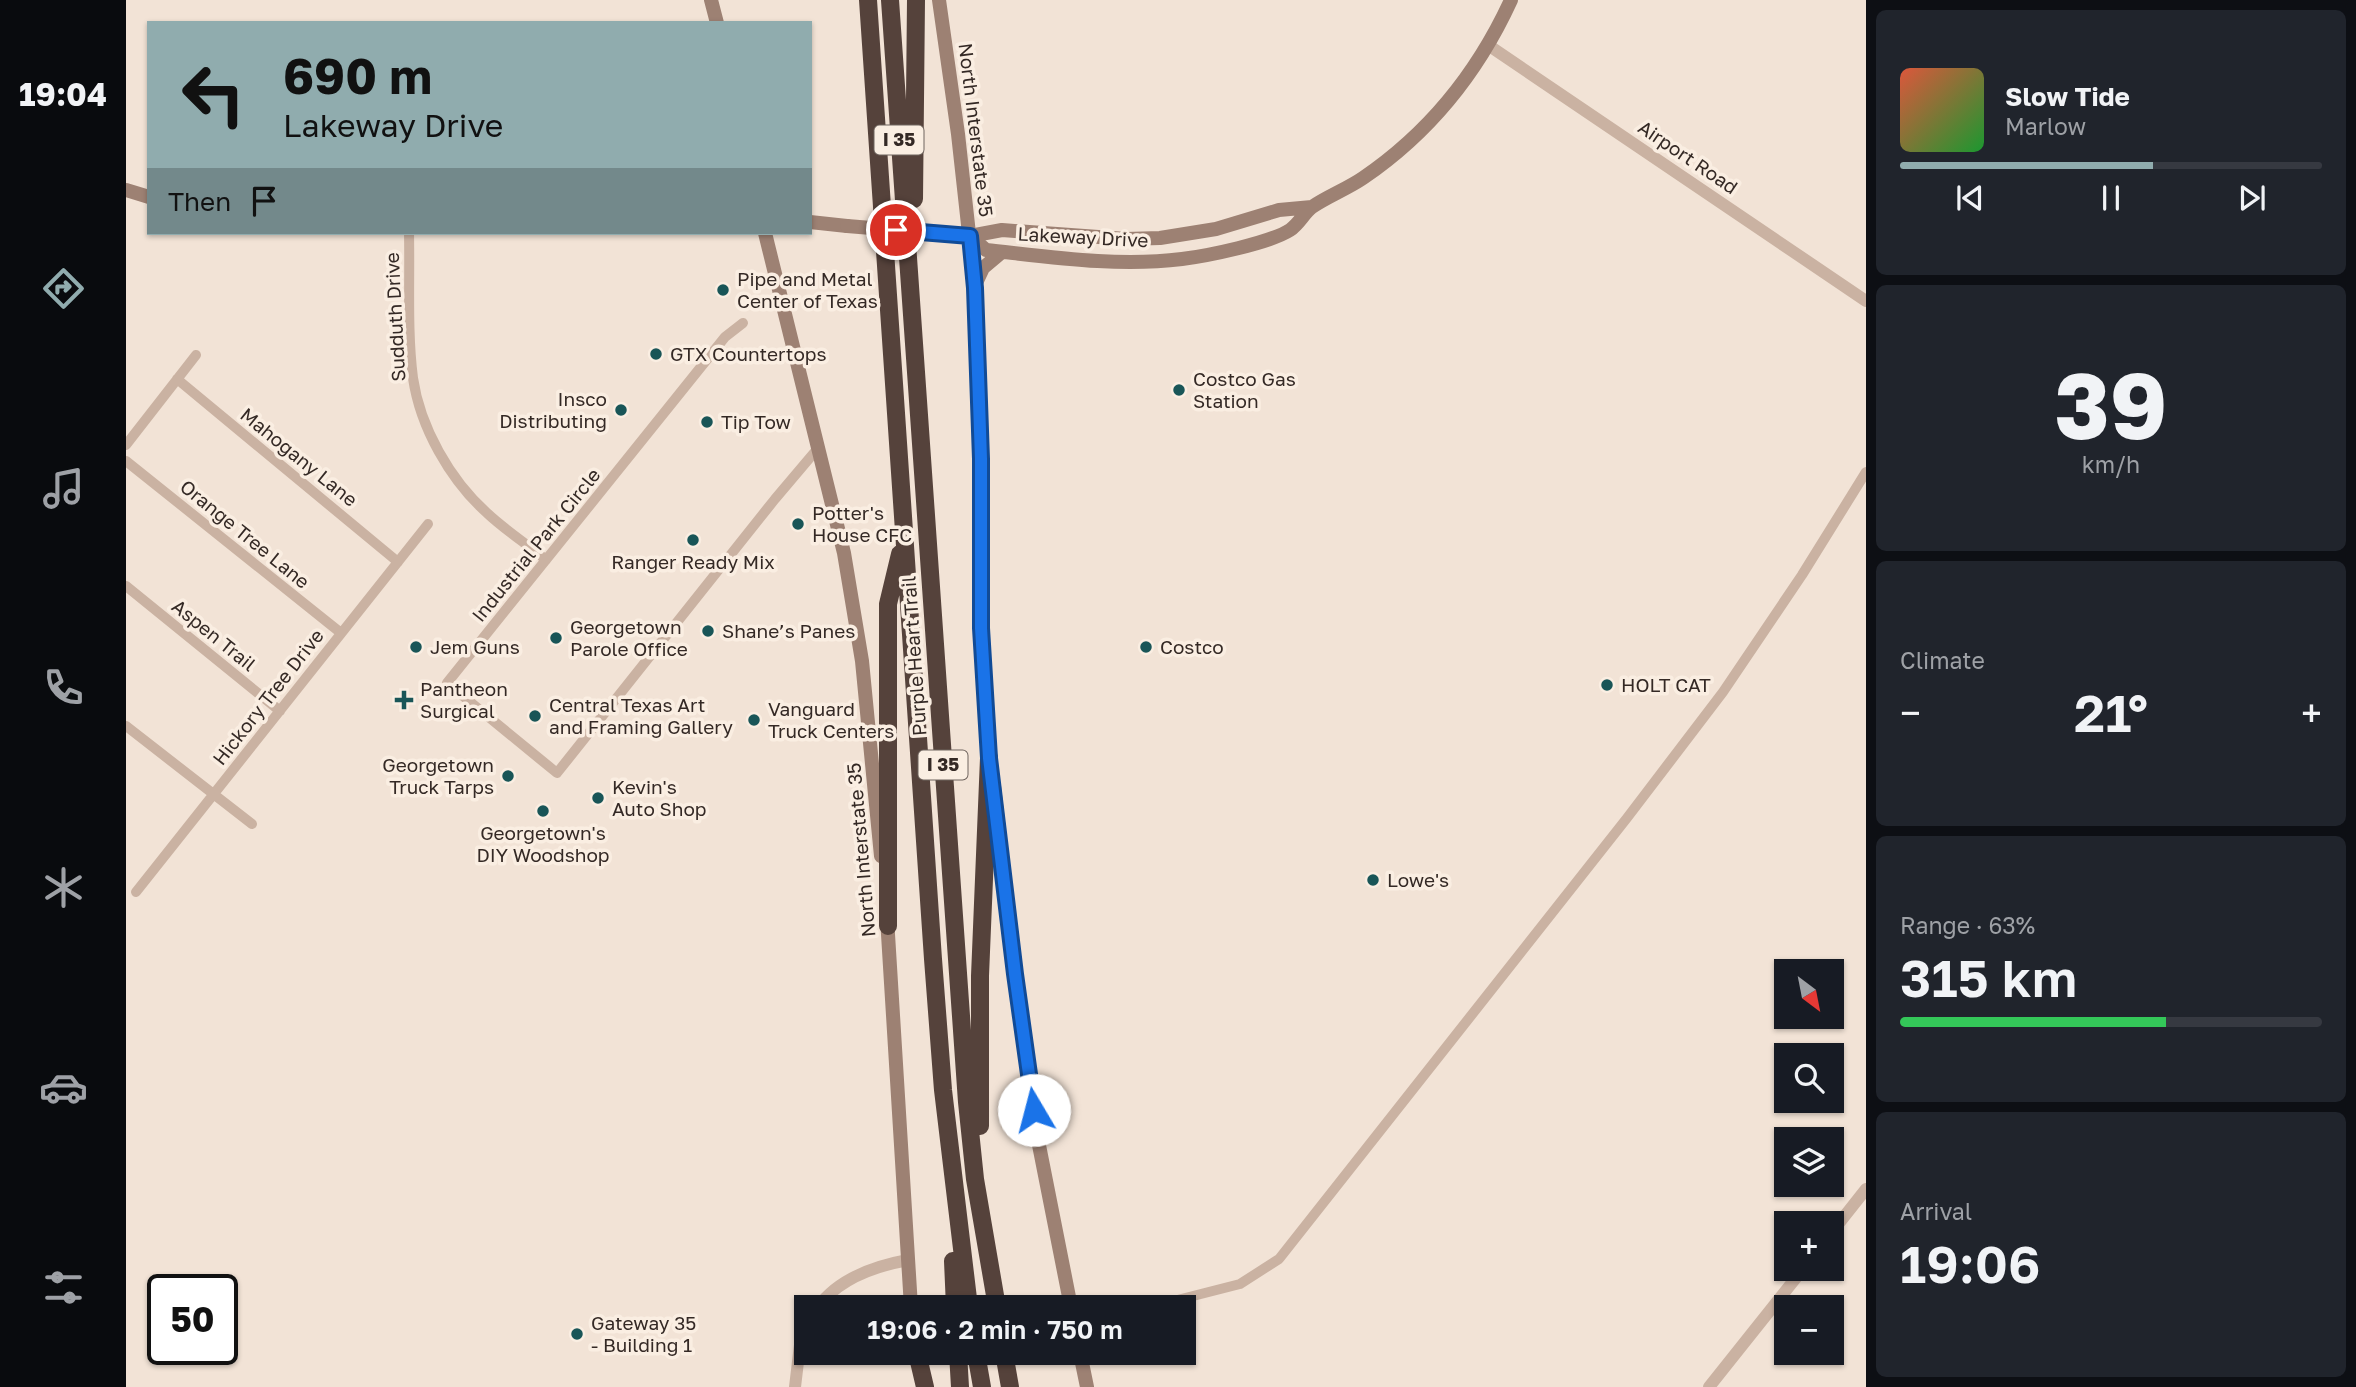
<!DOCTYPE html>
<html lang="en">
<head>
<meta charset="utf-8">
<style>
  body { margin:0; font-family:"Golos Text",sans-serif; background:#20242c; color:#f1f3f6; height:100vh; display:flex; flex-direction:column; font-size:26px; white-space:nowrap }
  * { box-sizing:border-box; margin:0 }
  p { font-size:23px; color:#9ea1a6 }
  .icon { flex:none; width:38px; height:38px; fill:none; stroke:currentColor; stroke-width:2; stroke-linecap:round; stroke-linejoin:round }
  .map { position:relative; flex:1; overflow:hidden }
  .details { display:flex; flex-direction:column; gap:10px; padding:10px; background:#0d0f14; width:490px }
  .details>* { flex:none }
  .guide { position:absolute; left:21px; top:21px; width:665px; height:214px; border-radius:0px; box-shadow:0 2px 5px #0004; background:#90acae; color:#111; overflow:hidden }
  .needle { width:46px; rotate:148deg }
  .buttons { position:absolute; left:1648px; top:959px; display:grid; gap:14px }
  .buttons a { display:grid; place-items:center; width:70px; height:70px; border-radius:0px; background:#171b24; box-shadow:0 2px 5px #0004; font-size:35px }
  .speed { position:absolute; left:21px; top:1274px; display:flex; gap:14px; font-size:35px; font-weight:700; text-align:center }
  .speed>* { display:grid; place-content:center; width:91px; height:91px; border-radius:50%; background:#171b24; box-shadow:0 2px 5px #0004; line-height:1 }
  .speed .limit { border:4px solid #111; border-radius:10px; background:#fff; color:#111 }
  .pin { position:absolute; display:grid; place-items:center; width:60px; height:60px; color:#fff; margin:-30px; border:4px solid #fff; border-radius:50%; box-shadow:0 2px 7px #0007 }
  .me { position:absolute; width:77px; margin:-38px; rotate:352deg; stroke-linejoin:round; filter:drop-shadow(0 0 5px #0008) }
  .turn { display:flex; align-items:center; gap:24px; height:147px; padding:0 21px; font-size:32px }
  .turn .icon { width:91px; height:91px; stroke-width:2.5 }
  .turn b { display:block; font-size:49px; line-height:60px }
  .then { display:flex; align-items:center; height:66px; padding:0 21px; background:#0003; gap:14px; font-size:26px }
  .big { font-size:52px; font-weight:600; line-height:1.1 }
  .details .card { flex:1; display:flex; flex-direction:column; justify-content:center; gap:10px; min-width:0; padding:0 24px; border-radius:10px; background:#20242c }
  .details .dial { align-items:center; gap:0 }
  .dial b { font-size:91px; line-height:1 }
  .song { display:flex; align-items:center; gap:21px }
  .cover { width:84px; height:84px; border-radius:10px; background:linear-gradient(135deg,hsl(10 70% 55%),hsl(130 70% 35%)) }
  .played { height:7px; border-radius:4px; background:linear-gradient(90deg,#90acae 60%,#363941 60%) }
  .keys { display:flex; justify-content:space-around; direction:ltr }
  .heat { display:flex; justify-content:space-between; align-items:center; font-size:38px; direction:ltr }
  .charge { height:10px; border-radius:5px; background:linear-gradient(90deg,#34c759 63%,#363941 0) }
  .trip { position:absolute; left:668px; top:1295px; width:402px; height:70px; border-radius:0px; background:#171b24; box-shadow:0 2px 5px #0004; font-weight:600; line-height:70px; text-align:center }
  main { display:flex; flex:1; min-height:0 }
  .tabs { display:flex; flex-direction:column; width:126px; justify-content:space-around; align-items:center; background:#090b0e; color:#9ea1a6 }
  .tabs .icon { width:49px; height:49px }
  .tabs .on { color:#90acae }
  .tabs b { font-size:32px; color:#f1f3f6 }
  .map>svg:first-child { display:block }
</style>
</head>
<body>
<main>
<nav class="tabs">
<b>19:04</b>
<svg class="icon on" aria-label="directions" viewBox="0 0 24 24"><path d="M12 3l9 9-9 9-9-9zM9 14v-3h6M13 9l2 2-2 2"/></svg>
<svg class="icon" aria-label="music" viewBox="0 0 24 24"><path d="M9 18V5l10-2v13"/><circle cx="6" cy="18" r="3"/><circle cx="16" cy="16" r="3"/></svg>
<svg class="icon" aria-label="phone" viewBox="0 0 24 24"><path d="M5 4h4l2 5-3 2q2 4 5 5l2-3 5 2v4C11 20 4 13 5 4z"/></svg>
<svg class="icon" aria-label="climate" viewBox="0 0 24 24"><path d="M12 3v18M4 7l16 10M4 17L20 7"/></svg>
<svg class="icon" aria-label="car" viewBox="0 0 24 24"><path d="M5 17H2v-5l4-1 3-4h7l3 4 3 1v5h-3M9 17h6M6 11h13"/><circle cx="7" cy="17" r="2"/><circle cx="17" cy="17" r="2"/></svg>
<svg class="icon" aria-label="filters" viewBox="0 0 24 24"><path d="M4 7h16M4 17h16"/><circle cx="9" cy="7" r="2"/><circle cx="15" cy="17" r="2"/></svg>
</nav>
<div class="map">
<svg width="1740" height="1387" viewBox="0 0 1740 1387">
  <rect width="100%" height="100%" fill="#f2e3d6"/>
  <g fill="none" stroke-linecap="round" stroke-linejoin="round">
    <path stroke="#cab2a2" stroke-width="10" d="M283 233C284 281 281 331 287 378 294 427 324 480 361 513 379 530 401 544 420 560
      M617 323 599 337 321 683 431 773 649 499 693 447
      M51 379 272 562
      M0 445 70 355
      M0 461 215 633
      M0 586 154 711
      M0 726 126 824
      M10 892 302 524
      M1024 1307 1114 1284 1153 1259 1501 818 1597 692 1676 575 1740 472"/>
    <path stroke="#cab2a2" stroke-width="12" d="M1362 45 1740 301
      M1706 1232 1740 1189
      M692 1307C713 1278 749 1266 782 1260
      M669 1387 674 1345 681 1328
      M1583 1387 1677 1269"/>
    <path stroke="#9d8173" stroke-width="14" d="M585 0 591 23
      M813 0 832 134 849 288 855 474 853 523 855 628 865 766
      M0 190 23 197
      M684 222 721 226
      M639 233 718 553 736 661 755 856
      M819 234 844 236 876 230 1000 239 1034 238 1090 229 1153 210 1186 207
      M844 236 860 250C925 257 991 267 1056 259 1081 256 1144 243 1164 230 1173 224 1178 213 1186 207 1202 196 1221 189 1237 178 1303 133 1352 72 1385 0
      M849 285 857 268 876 252
      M868 786 889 974 911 1135 945 1307
      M761 918 785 1307
      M954 1353 961 1387"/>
    <path stroke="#55423b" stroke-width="18" d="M742 0 807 959 817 1090 843 1307
      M764 0 841 1102 849 1179 871 1307
      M788 199 790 0
      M762 926V604L774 554
      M854 1126V976L863 758
      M827 1261 829 1307
      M791 1353 799 1387
      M832 1353 834 1387
      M850 1353 856 1387
      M878 1353 884 1387"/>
    <path stroke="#9d8173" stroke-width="14" d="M721 226 819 234"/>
  </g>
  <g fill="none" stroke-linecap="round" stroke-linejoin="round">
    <g stroke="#114b97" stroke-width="18">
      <path id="route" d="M770 230 844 236 849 288 855 459V628L863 758 889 974 908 1110"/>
    </g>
    <use href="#route" stroke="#1a73e8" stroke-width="12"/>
  </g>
  <g fill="#195557" stroke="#faeee2" stroke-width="2.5">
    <circle cx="597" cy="290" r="7"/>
    <circle cx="530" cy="354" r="7"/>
    <circle cx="1053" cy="390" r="7"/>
    <circle cx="495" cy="410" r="7"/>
    <circle cx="581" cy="422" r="7"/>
    <circle cx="672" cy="524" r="7"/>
    <circle cx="567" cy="540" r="7"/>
    <circle cx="582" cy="631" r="7"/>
    <circle cx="430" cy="638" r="7"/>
    <circle cx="290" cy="647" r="7"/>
    <circle cx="1020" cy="647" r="7"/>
    <circle cx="1481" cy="685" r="7"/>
    <path d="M274.5 689.5h7v7h7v7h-7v7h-7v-7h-7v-7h7z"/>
    <circle cx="409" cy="716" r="7"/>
    <circle cx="628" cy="720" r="7"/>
    <circle cx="382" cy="776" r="7"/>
    <circle cx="472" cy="798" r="7"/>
    <circle cx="417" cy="811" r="7"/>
    <circle cx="1247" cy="880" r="7"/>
    <circle cx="451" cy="1334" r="7"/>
  </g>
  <g text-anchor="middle" stroke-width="7" stroke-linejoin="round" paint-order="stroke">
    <g fill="#faeee2" stroke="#6f645e" stroke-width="2">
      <rect x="748.5" y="125.5" width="49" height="29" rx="5"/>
      <rect x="792.5" y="750.5" width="49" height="29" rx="5"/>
    </g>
    <g font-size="18" font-weight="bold" fill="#342925">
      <text x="773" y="146">I 35</text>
      <text x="817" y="771">I 35</text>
    </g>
    <g font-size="19" fill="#342925" stroke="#faeee2">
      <text transform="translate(850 130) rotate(83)" y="7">North Interstate 35</text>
      <text transform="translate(1562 157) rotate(34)" y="7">Airport Road</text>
      <text transform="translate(957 237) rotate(3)" y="7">Lakeway Drive</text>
      <text transform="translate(269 317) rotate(-93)" y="7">Sudduth Drive</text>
      <text transform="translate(173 457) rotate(39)" y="7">Mahogany Lane</text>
      <text transform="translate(119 534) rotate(39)" y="7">Orange Tree Lane</text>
      <text transform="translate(410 545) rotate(-51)" y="7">Industrial Park Circle</text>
      <text transform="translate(88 635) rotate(39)" y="7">Aspen Trail</text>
      <text transform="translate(788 656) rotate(-94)" y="7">Purple Heart Trail</text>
      <text transform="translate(142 697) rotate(-52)" y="7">Hickory Tree Drive</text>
      <text transform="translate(735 850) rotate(-95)" y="7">North Interstate 35</text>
    </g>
    <g font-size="19" fill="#342925" stroke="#faeee2" text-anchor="start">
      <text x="611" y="286">Pipe and Metal<tspan x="611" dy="22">Center of Texas</tspan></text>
      <text x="544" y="361">GTX Countertops</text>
      <text x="1067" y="386">Costco Gas<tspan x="1067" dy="22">Station</tspan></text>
      <text x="481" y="406" text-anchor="end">Insco<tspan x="481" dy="22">Distributing</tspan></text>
      <text x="595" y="429">Tip Tow</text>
      <text x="686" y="520">Potter's<tspan x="686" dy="22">House CFC</tspan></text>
      <text x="567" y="569" text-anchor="middle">Ranger Ready Mix</text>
      <text x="444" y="634">Georgetown<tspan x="444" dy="22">Parole Office</tspan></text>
      <text x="596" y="638">Shane’s Panes</text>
      <text x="304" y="654">Jem Guns</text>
      <text x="1034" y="654">Costco</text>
      <text x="1495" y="692">HOLT CAT</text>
      <text x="294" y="696">Pantheon<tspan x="294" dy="22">Surgical</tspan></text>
      <text x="423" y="712">Central Texas Art<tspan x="423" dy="22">and Framing Gallery</tspan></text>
      <text x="642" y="716">Vanguard<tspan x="642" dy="22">Truck Centers</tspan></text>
      <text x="368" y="772" text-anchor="end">Georgetown<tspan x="368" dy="22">Truck Tarps</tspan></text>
      <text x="486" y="794">Kevin's<tspan x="486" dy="22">Auto Shop</tspan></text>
      <text x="417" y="840" text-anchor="middle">Georgetown's<tspan x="417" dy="22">DIY Woodshop</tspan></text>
      <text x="1261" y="887">Lowe's</text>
      <text x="465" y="1330">Gateway 35<tspan x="465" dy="22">- Building 1</tspan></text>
    </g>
  </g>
</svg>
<div class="buttons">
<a><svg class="needle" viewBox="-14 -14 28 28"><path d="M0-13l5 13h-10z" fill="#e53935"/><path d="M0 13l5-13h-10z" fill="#9ea1a6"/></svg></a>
<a><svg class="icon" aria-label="search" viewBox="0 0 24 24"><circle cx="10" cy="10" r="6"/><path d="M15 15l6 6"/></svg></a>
<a><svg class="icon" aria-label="layers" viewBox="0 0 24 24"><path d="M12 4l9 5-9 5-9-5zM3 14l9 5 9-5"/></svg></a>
<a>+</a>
<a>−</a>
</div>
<div class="speed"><div class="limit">50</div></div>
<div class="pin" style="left:770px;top:230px;background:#d93025"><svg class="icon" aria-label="arrive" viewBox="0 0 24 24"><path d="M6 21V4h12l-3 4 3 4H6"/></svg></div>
<svg class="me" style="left:908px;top:1110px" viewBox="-20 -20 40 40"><circle r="19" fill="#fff"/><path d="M0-13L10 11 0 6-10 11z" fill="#1a73e8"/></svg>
<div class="trip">19:06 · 2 min · 750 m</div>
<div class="guide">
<div class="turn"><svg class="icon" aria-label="left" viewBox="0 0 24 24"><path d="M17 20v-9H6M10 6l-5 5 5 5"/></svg><div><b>690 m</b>Lakeway Drive</div></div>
<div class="then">Then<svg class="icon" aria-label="arrive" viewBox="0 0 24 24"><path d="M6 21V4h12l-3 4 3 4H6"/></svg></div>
</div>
</div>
<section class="details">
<div class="card">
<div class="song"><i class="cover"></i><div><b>Slow Tide</b><p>Marlow</p></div></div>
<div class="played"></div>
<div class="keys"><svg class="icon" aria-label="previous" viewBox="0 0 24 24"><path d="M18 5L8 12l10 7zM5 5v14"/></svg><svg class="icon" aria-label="pause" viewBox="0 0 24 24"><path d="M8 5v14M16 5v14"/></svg><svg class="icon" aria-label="next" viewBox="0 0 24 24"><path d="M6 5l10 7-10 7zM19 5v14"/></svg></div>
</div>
<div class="card dial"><b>39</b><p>km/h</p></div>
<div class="card"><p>Climate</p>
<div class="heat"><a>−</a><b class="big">21°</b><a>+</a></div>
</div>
<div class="card"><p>Range · 63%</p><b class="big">315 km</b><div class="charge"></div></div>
<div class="card"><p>Arrival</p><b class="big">19:06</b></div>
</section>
</main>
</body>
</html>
